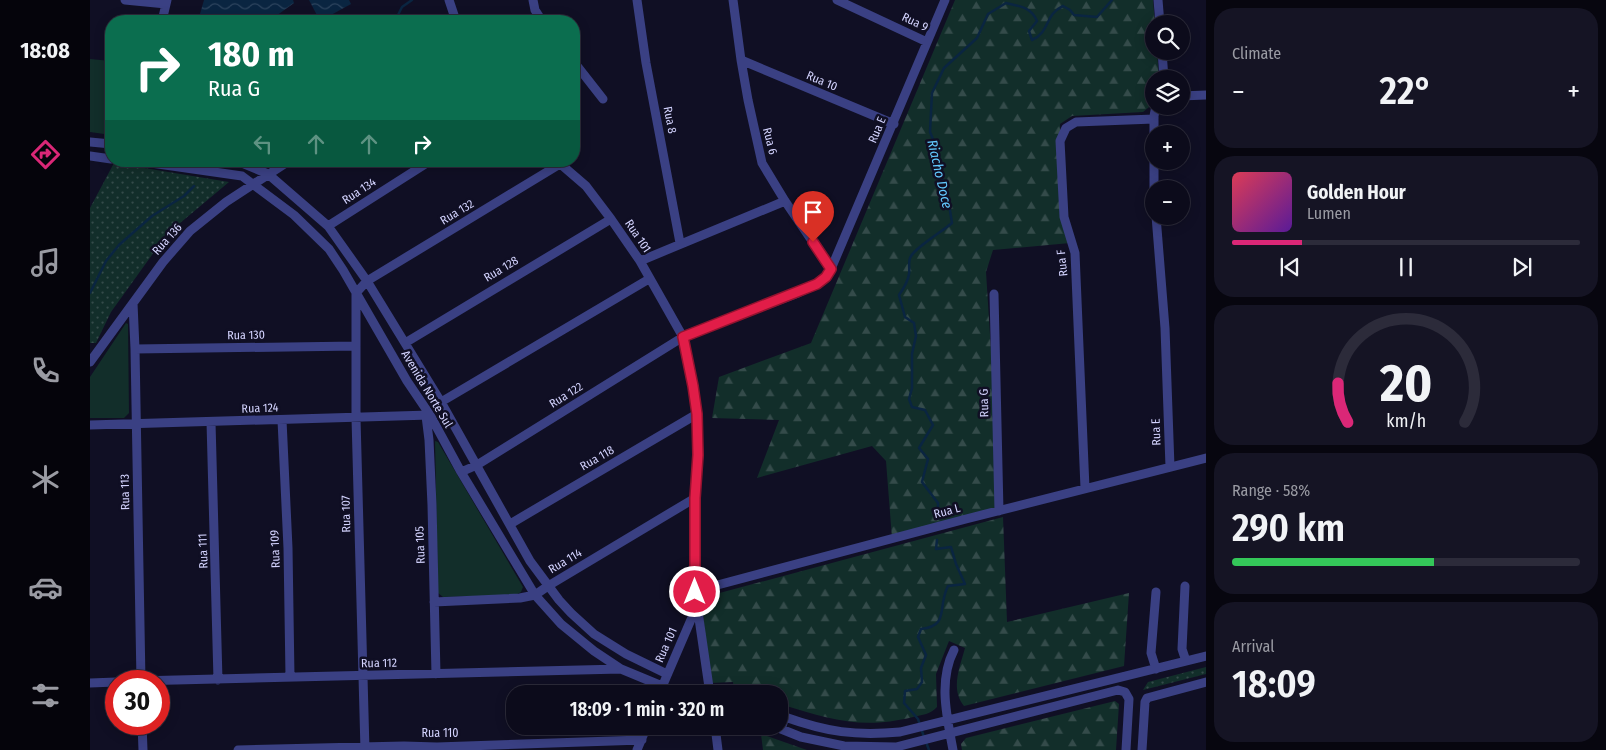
<!DOCTYPE html>
<html lang="en">
<head>
<meta charset="utf-8">
<style>
  body { margin:0; font-family:"Fira Sans Condensed",sans-serif; background:#151424; color:#f1f3f6; height:100vh; display:flex; flex-direction:column; font-size:19px; white-space:nowrap }
  * { box-sizing:border-box; margin:0 }
  p { font-size:16px; color:#9a9ba3 }
  .icon { flex:none; width:28px; height:28px; fill:none; stroke:currentColor; stroke-width:2; stroke-linecap:round; stroke-linejoin:round }
  .map { position:relative; flex:1; overflow:hidden }
  .side { display:flex; flex-direction:column; gap:8px; padding:8px; background:#07060f; width:400px }
  .side>* { flex:none }
  .hud { position:absolute; left:15px; top:15px; width:475px; height:152px; border-radius:20px; box-shadow:0 2px 12px #0003,0 0 0 1px #2c2b3a; background:#0b6e4f; color:#fff; overflow:hidden }
  .fabs { position:absolute; left:1055px; top:15px; display:grid; gap:10px }
  .fabs a { display:grid; place-items:center; width:45px; height:45px; border-radius:50%; background:#0c0b1b; box-shadow:0 2px 12px #0003,0 0 0 1px #2c2b3a; font-size:25px }
  .speed { position:absolute; left:15px; top:670px; display:flex; gap:10px; font-size:25px; font-weight:700; text-align:center }
  .speed>* { display:grid; place-content:center; width:65px; height:65px; border-radius:50%; background:#0c0b1b; box-shadow:0 2px 12px #0003,0 0 0 1px #2c2b3a; line-height:1 }
  .speed .limit { border:8px solid #d22; background:#fff; color:#111 }
  .pin { position:absolute; display:grid; place-items:center; width:42px; height:42px; color:#fff; margin:-51px -21px; border-radius:50% 50% 50% 0; rotate:-45deg; box-shadow:0 0 5px #0007 }
  .pin .icon { rotate:45deg }
  .me { position:absolute; width:55px; margin:-28px; rotate:0deg; stroke-linejoin:round; filter:drop-shadow(0 0 4px #0008) }
  .turn { display:flex; align-items:center; gap:18px; height:105px; padding:0 20px; font-size:22px }
  .turn .icon { width:65px; height:65px; stroke-width:2.5 }
  .turn b { display:block; font-size:35px; line-height:42px }
  .lanes { display:flex; align-items:center; height:48px; padding:0 20px; background:#0003; justify-content:center; gap:25px; direction:ltr }
  .lanes .off { opacity:.35 }
  .big { font-size:38px; font-weight:600; line-height:1.1 }
  .side .widget { flex:1; display:flex; flex-direction:column; justify-content:center; gap:8px; min-width:0; padding:0 18px; border-radius:20px; background:#151424 }
  .side .dial { align-items:center; gap:0 }
  .dial svg { height:130px; overflow:visible; fill:none; stroke:#2c2b3a; stroke-width:7; stroke-linecap:round; text-anchor:middle }
  .dial text { fill:#f1f3f6; stroke:none }
  .song { display:flex; align-items:center; gap:15px }
  .cover { width:60px; height:60px; border-radius:8px; background:linear-gradient(135deg,hsl(350 70% 55%),hsl(270 70% 35%)) }
  .played { height:5px; border-radius:2px; background:linear-gradient(90deg,#db2777 20%,#2c2b3a 20%) }
  .keys { display:flex; justify-content:space-around; direction:ltr }
  .heat { display:flex; justify-content:space-between; align-items:center; font-size:28px; direction:ltr }
  .charge { height:8px; border-radius:4px; background:linear-gradient(90deg,#34c759 58%,#2c2b3a 0) }
  .trip { position:absolute; left:416px; top:685px; width:282px; height:50px; border-radius:20px; background:#0c0b1b; box-shadow:0 2px 12px #0003,0 0 0 1px #2c2b3a; font-weight:600; line-height:50px; text-align:center }
  main { display:flex; flex:1; min-height:0 }
  .menu { display:flex; flex-direction:column; width:90px; justify-content:space-around; align-items:center; background:#05040b; color:#9a9ba3 }
  .menu .icon { width:35px; height:35px }
  .menu .on { color:#db2777 }
  .menu b { font-size:22px; color:#f1f3f6 }
  .map>svg:first-child { display:block }
</style>
</head>
<body>
<main>
<nav class="menu">
<b>18:08</b>
<svg class="icon on" aria-label="directions" viewBox="0 0 24 24"><path d="M12 3l9 9-9 9-9-9zM9 14v-3h6M13 9l2 2-2 2"/></svg>
<svg class="icon" aria-label="music" viewBox="0 0 24 24"><path d="M9 18V5l10-2v13"/><circle cx="6" cy="18" r="3"/><circle cx="16" cy="16" r="3"/></svg>
<svg class="icon" aria-label="phone" viewBox="0 0 24 24"><path d="M5 4h4l2 5-3 2q2 4 5 5l2-3 5 2v4C11 20 4 13 5 4z"/></svg>
<svg class="icon" aria-label="climate" viewBox="0 0 24 24"><path d="M12 3v18M4 7l16 10M4 17L20 7"/></svg>
<svg class="icon" aria-label="car" viewBox="0 0 24 24"><path d="M5 17H2v-5l4-1 3-4h7l3 4 3 1v5h-3M9 17h6M6 11h13"/><circle cx="7" cy="17" r="2"/><circle cx="17" cy="17" r="2"/></svg>
<svg class="icon" aria-label="filters" viewBox="0 0 24 24"><path d="M4 7h16M4 17h16"/><circle cx="9" cy="7" r="2"/><circle cx="15" cy="17" r="2"/></svg>
</nav>
<div class="map">
<svg width="1116" height="750" viewBox="0 0 1116 750">
  <defs>
    <pattern id="grass-dots" width="8" height="8" patternUnits="userSpaceOnUse" patternTransform="scale(1.25)"><rect width="8" height="8" fill="#122e2a"/><path d="M2 2h.1M6 6h.1" fill="none" stroke="#344b4a" stroke-width="1.8" stroke-linecap="round"/></pattern>
    <pattern id="forest-firs" width="22" height="20" patternUnits="userSpaceOnUse" patternTransform="scale(1.25)"><rect width="22" height="20" fill="#122e2a"/><path d="M5 1l3.5 6h-7zM16 11l3.5 6h-7z" fill="#344b4a"/></pattern>
    <pattern id="water-waves" width="16" height="10" patternUnits="userSpaceOnUse" patternTransform="scale(1.25)"><rect width="16" height="10" fill="#0a2541"/><path d="M0 5q4-4 8 0t8 0" fill="none" stroke="#2d445e"/></pattern>
  </defs>
  <rect width="100%" height="100%" fill="#100f24"/>
  <path fill="url(#grass-dots)" d="M24 163 139 182 77 234 21 312 6 343H0V208Z
    M1116 667V674L1053 690 1058 682Z"/>
  <path fill="url(#forest-firs)" d="M865 0H1063L1065 24H1064V51H1067L1069 79H1064V103L1053 112 982 116 970 124 974 220 980 243 903 250 896 272 911 508 802 538 796 461 782 446 667 478 689 420 622 418 629 377 721 343Z
    M913 517 917 622 1039 593 1034 666 874 706C860 689 870 667 875 648L859 641 846 674 847 707C841 714 832 715 823 717 771 730 739 719 690 704V694H645L643 682 621 683 611 598Z
    M1025 701 1029 704 1026 750H872L871 744 876 738Z
    M671 734 714 749 717 750H673Z"/>
  <path fill="#122e2a" d="M0 59 21 61V135L0 132Z
    M36 323 38 324 39 413 34 418H0V377Z
    M345 441 348 442 433 587 431 592 426 595 353 597 348 593Z"/>
  <path fill="url(#water-waves)" d="M114 0H203L204 3 179 21H108Z
    M219 0H259L261 4 230 21Z"/>
  <g fill="none" stroke-linecap="round" stroke-linejoin="round">
    <path stroke="#0a2541" stroke-width="2.5" d="M305 21 312 7 322 0
      M0 293 16 261 29 245 62 216 94 196 104 186
      M848 517V503L832 482 838 459 829 448 843 425 835 410 822 407 819 399 822 388V354L826 336 824 323 815 317 809 295C814 288 818 282 819 274 820 268 818 263 820 258 823 249 853 231 862 223L858 198 846 160 845 144 840 132 842 93 854 68 887 38 898 14 916 3C929 6 941 7 947 21L939 31 942 40C961 31 954 15 973 6L980 10 984 15 1007 17 1022 0
      M834 737 828 719 814 703 815 691 827 689 832 682 831 668 836 655 828 637 831 629C860 626 847 607 858 586L875 584 866 564 861 547 846 549 847 540
      M836 742 839 750"/>
    <path stroke="#3a4083" stroke-width="9" d="M35 0 76 4
      M359 0 366 21
      M443 0 445 10 452 21
      M547 0 556 63 590 243
      M643 0 651 60 658 100 672 163 695 201 741 269
      M747 0 837 42
      M1068 0 1070 24
      M72 21 77 0
      M1072 51 1074 79
      M651 60 804 124
      M484 62 513 99
      M1091 96 1116 95
      M1064 134V116L1066 106
      M0 142 21 144
      M1064 143V194
      M0 156 21 159
      M47 161 152 176 204 215 239 249 253 270 317 381 340 415 371 472 445 595 471 624 504 651 531 669 572 686
      M141 161 152 163 178 174 238 226 277 281 351 402 440 561 469 600 481 613 504 634 536 654 577 674
      M467 161 496 186 521 219 550 261 593 337 603 386 607 414 609 455 605 498V591L620 694
      M1066 216 1075 328 1080 467
      M238 226 340 161
      M550 261 695 201
      M904 294 909 511
      M43 303 45 349 51 681
      M315 343 521 219
      M45 349 266 346
      M0 362 73 262 100 231 136 202 199 161
      M351 402 559 279
      M336 416 339 440 342 505 346 674
      M192 420 198 548 200 677
      M121 422 128 680
      M0 425 340 415
      M371 472 387 465 593 337 708 293 727 284 736 277 741 269 855 0
      M995 488 985 253 974 217 970 141 976 128 986 122 1064 119
      M420 524 607 414
      M1095 586 1092 649 1096 661
      M605 591 876 519 1116 458
      M1066 592 1061 653 1066 669
      M344 602 430 598 445 595 458 586 605 498
      M46 681 531 669
      M0 683 26 682
      M569 694 606 608
      M52 724 53 750
      M625 726 628 750
      M148 750 314 746 347 747 552 740
      M275 750 266 418V293L277 281 470 164
      M547 750 557 726
      M863 750C857 717 848 681 864 650
      M1036 750 1039 699 1035 692 1028 690 806 747 754 746 711 737 691 729 695 717C737 732 765 736 810 732L1116 656
      M1052 750 1055 702 1057 698 1116 682"/>
  </g>
  <g fill="none" stroke-linecap="round" stroke-linejoin="round">
    <g stroke="#92132f" stroke-width="12">
      <path id="route" d="M605 592V498L608 455 607 414 603 386 593 337 727 284 736 277 741 269 723 242"/>
    </g>
    <use href="#route" stroke="#e11d48" stroke-width="9"/>
  </g>
  <g text-anchor="middle" stroke-width="5" stroke-linejoin="round" paint-order="stroke">
    <g font-size="12" fill="#d3d3fe" stroke="#100f24">
      <text transform="translate(825 22) rotate(25)" y="4">Rua 9</text>
      <text transform="translate(732 81) rotate(23)" y="4">Rua 10</text>
      <text transform="translate(580 120) rotate(79)" y="4">Rua 8</text>
      <text transform="translate(787 130) rotate(-67)" y="4">Rua E</text>
      <text transform="translate(680 141) rotate(76)" y="4">Rua 6</text>
      <text transform="translate(269 191) rotate(-33)" y="4">Rua 134</text>
      <text transform="translate(367 212) rotate(-31)" y="4">Rua 132</text>
      <text transform="translate(548 236) rotate(56)" y="4">Rua 101</text>
      <text transform="translate(77 239) rotate(-48)" y="4">Rua 136</text>
      <text transform="translate(972 263) rotate(-96)" y="4">Rua F</text>
      <text transform="translate(411 269) rotate(-31)" y="4">Rua 128</text>
      <text transform="translate(156 335) rotate(-1)" y="4">Rua 130</text>
      <text transform="translate(337 389) rotate(59)" y="4">Avenida Norte Sul</text>
      <text transform="translate(476 395) rotate(-32)" y="4">Rua 122</text>
      <text transform="translate(894 403) rotate(-91)" y="4">Rua G</text>
      <text transform="translate(170 408) rotate(-2)" y="4">Rua 124</text>
      <text transform="translate(1066 432) rotate(-92)" y="4">Rua E</text>
      <text transform="translate(507 458) rotate(-30)" y="4">Rua 118</text>
      <text transform="translate(35 492) rotate(-91)" y="4">Rua 113</text>
      <text transform="translate(857 511) rotate(-15)" y="4">Rua L</text>
      <text transform="translate(256 514) rotate(-91)" y="4">Rua 107</text>
      <text transform="translate(330 545) rotate(-92)" y="4">Rua 105</text>
      <text transform="translate(185 549) rotate(-92)" y="4">Rua 109</text>
      <text transform="translate(113 551) rotate(-92)" y="4">Rua 111</text>
      <text transform="translate(475 561) rotate(-31)" y="4">Rua 114</text>
      <text transform="translate(576 645) rotate(-66)" y="4">Rua 101</text>
      <text transform="translate(289 663) rotate(-1)" y="4">Rua 112</text>
      <text x="350" y="737">Rua 110</text>
    </g>
    <g font-size="14" font-style="italic" fill="#62c8fd" stroke="#100f24">
      <text transform="translate(850 174) rotate(77)" y="5">Riacho Doce</text>
    </g>
  </g>
</svg>
<div class="fabs">
<a><svg class="icon" aria-label="search" viewBox="0 0 24 24"><circle cx="10" cy="10" r="6"/><path d="M15 15l6 6"/></svg></a>
<a><svg class="icon" aria-label="layers" viewBox="0 0 24 24"><path d="M12 4l9 5-9 5-9-5zM3 14l9 5 9-5"/></svg></a>
<a>+</a>
<a>−</a>
</div>
<div class="speed"><div class="limit">30</div></div>
<div class="pin" style="left:723px;top:242px;background:#d93025"><svg class="icon" aria-label="arrive" viewBox="0 0 24 24"><path d="M6 21V4h12l-3 4 3 4H6"/></svg></div>
<svg class="me" style="left:605px;top:592px" viewBox="-20 -20 40 40"><circle r="17" fill="#e11d48" stroke="#fff" stroke-width="3"/><path d="M0-11L8 9 0 5-8 9z" fill="#fff"/></svg>
<div class="trip">18:09 · 1 min · 320 m</div>
<div class="hud">
<div class="turn"><svg class="icon" aria-label="right" viewBox="0 0 24 24"><path d="M7 20v-9h11M14 6l5 5-5 5"/></svg><div><b>180 m</b>Rua G</div></div>
<div class="lanes"><svg class="icon off" aria-label="left" viewBox="0 0 24 24"><path d="M17 20v-9H6M10 6l-5 5 5 5"/></svg><svg class="icon off" aria-label="ahead" viewBox="0 0 24 24"><path d="M12 20V5M6 11l6-6 6 6"/></svg><svg class="icon off" aria-label="ahead" viewBox="0 0 24 24"><path d="M12 20V5M6 11l6-6 6 6"/></svg><svg class="icon" aria-label="right" viewBox="0 0 24 24"><path d="M7 20v-9h11M14 6l5 5-5 5"/></svg></div>
</div>
</div>
<section class="side">
<div class="widget"><p>Climate</p>
<div class="heat"><a>−</a><b class="big">22°</b><a>+</a></div>
</div>
<div class="widget">
<div class="song"><i class="cover"></i><div><b>Golden Hour</b><p>Lumen</p></div></div>
<div class="played"></div>
<div class="keys"><svg class="icon" aria-label="previous" viewBox="0 0 24 24"><path d="M18 5L8 12l10 7zM5 5v14"/></svg><svg class="icon" aria-label="pause" viewBox="0 0 24 24"><path d="M8 5v14M16 5v14"/></svg><svg class="icon" aria-label="next" viewBox="0 0 24 24"><path d="M6 5l10 7-10 7zM19 5v14"/></svg></div>
</div>
<div class="widget dial"><svg viewBox="0 0 100 80">
<path d="M14 69A42 42 0 1 1 86 69"/>
<path d="M14 69A42 42 0 0 1 8 45" stroke="#db2777"/>
<text x="50" y="56" font-size="32" font-weight="700">20</text>
<text x="50" y="72" font-size="11">km/h</text>
</svg></div>
<div class="widget"><p>Range · 58%</p><b class="big">290 km</b><div class="charge"></div></div>
<div class="widget"><p>Arrival</p><b class="big">18:09</b></div>
</section>
</main>
</body>
</html>
